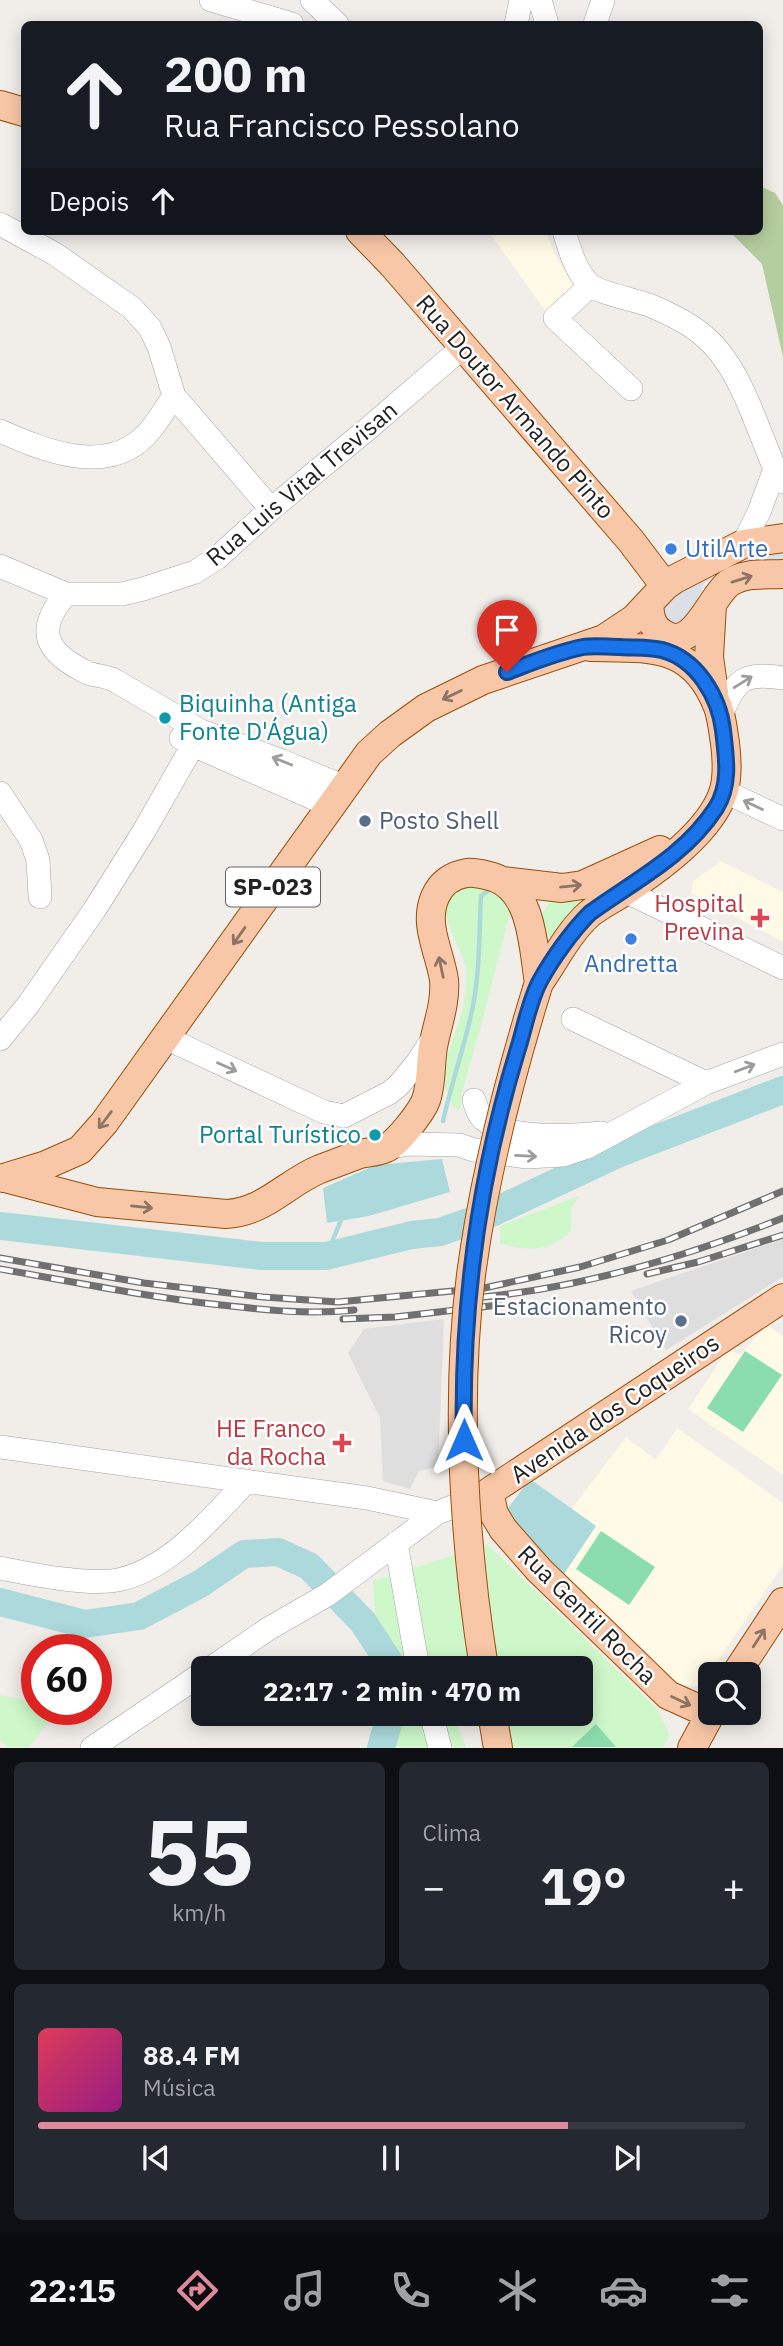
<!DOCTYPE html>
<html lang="pt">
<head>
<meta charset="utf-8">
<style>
  body { margin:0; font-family:"IBM Plex Sans",sans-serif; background:#242831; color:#f1f3f6; height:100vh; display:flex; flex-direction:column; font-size:26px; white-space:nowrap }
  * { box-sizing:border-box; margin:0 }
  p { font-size:23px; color:#9ea1a6 }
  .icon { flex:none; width:38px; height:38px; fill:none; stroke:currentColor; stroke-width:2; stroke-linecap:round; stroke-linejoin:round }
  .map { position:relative; height:1748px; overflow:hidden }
  .drawer { display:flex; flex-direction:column; gap:14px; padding:14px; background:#0d0f14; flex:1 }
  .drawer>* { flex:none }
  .top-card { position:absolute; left:21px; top:21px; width:742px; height:214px; border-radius:10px; box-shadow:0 4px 18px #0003; background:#171b24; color:#f1f3f6; overflow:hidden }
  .fabs { position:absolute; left:698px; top:1662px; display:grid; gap:14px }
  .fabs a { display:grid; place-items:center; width:63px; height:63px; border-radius:10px; background:#171b24; box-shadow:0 4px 18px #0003; font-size:35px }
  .speed { position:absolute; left:21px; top:1634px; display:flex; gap:14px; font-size:35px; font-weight:700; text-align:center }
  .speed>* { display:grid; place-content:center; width:91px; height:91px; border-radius:50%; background:#171b24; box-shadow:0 4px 18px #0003; line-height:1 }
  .speed .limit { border:10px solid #d22; background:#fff; color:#111 }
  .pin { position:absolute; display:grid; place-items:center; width:60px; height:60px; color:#fff; margin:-72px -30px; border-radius:50% 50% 50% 0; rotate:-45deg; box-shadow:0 0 7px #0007 }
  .pin .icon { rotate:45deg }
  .me { position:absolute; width:77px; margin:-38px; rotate:0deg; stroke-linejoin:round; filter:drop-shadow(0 0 5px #0008) }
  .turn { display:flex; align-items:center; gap:24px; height:147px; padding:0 28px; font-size:32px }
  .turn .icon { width:91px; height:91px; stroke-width:2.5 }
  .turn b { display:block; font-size:49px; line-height:60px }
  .then { display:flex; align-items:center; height:66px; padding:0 28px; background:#0003; gap:14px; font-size:26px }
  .big { font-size:52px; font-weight:800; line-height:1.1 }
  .drawer .widget { flex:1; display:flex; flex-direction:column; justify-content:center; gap:10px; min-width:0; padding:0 24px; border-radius:10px; background:#242831 }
  .drawer .dial { align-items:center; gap:0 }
  .dial b { font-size:91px; line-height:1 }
  .song { display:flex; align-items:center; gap:21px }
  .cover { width:84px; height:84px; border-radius:10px; background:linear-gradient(135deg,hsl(350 70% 55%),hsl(310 70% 35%)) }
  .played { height:7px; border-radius:4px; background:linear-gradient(90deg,#df8a9a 75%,#363941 75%) }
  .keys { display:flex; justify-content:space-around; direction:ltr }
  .heat { display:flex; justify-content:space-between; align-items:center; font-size:38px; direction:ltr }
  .drawer .tiles { flex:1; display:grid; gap:14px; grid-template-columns:1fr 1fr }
  .widget:last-child { grid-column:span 2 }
  .trip { position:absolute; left:191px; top:1656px; width:402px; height:70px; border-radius:10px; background:#171b24; box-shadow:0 4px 18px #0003; font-weight:800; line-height:70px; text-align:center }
  .menu { display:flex; height:112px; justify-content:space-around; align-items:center; background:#090b0e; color:#9ea1a6 }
  .menu .icon { width:49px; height:49px }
  .menu .current { color:#df8a9a }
  .menu b { font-size:32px; color:#f1f3f6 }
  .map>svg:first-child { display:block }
</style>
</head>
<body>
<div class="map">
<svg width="783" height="1748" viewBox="0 0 783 1748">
  <rect width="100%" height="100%" fill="#f1ede9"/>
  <path fill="#fefae5" d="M488 231H545L558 261 575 285 549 316Z
    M721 861 783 892V942L691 893 693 881Z
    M767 1325 783 1336V1475L688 1409 728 1349 740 1355Z
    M677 1428 783 1503V1565L700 1687 677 1684 564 1574 596 1526 572 1508 626 1437 656 1460Z"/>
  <path fill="#b5cea0" d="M760 186 775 193 783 205V357L762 264 729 231H760Z"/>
  <path fill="#cef8ca" d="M485 878 509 903 510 912 484 1015 462 1092 460 1110 453 1106 440 1073C449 1051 466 1008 466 985 466 979 467 970 465 963 458 942 426 896 464 882 470 880 478 880 485 878Z
    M553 896H576L580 902 555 938 547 937 541 916Z
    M579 1196C569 1208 572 1215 571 1230 554 1252 524 1252 500 1243V1226Z
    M487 1544 657 1709 670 1736 663 1747H508L456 1713H581V1668H379L373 1581Z
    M0 1695 37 1703V1710H58L29 1747H7L0 1740Z
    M382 1713H453L466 1747H384Z"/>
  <path fill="#8bdcaf" d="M745 1351 782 1375 743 1432 707 1408Z
    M601 1531 655 1567 629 1605 576 1569Z
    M596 1724 616 1747H572Z"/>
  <path fill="#dedede" d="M783 1239V1277L666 1350 631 1291Z
    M444 1319 438 1467 419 1471 410 1489 383 1481 380 1418 348 1353 364 1329Z"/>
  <path fill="#dddfe7" d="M783 549V562L728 565 704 584 686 625 670 630 659 618 661 605 713 568 752 552Z"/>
  <path fill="#acdadc" d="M442 1159 450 1192 369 1216 327 1223 323 1188 376 1165Z
    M530 1479 596 1526 564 1574 528 1544 503 1515Z"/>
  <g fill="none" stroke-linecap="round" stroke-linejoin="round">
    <path stroke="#acdadc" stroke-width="4.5" d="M443 1121C451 1085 463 1051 471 1015 480 977 479 935 481 896L493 887
      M326 1256 342 1218"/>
    <path stroke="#acdadc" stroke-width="28" d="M0 1226 262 1256H326L412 1235 440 1232 483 1217 617 1154 783 1090
      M0 1602 85 1624 139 1616 200 1584 244 1554 278 1552 309 1566 363 1622 393 1668
      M381 1748 391 1713"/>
    <g stroke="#a3a3a3" stroke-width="24">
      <path id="minor" d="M211 0 292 24
        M312 0 337 24
        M540 0 547 24
        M516 24 521 0
        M595 24 603 0
        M0 224 55 254 132 308 150 328 159 347 174 396 271 509
        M564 231C569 248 576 272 589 284 598 293 635 300 649 305 668 313 690 323 705 337 740 366 757 428 775 469L783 482
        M590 286 555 318 631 389
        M0 431C43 450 105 476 145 436 156 425 165 409 174 396
        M743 544 759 512 775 469
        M0 566 66 594
        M721 715C736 679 743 672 783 678
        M181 738 193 745 331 806
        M345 787 282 761 201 731 114 680C106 676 96 676 88 673 46 653 34 631 66 594H122L143 589 195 572 217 558 271 509 370 427 463 347
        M724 791 783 819
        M0 793 31 840 38 860 40 897
        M625 891 783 968
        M573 1019 706 1083
        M166 1038 324 1112 344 1116 389 1093 398 1086 417 1063 434 1037
        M0 1039 28 1005 95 909 144 831 201 731
        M474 1100C476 1107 478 1114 483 1119 508 1140 572 1136 602 1133
        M386 1148 408 1144 459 1145 474 1150 527 1157 563 1155 587 1147 706 1083 783 1054
        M0 1447 367 1498 437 1513
        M396 1543 418 1668
        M0 1568C31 1574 93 1587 122 1579 173 1566 212 1517 247 1481
        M211 1668 268 1629 327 1595 437 1513 482 1495
        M431 1713 440 1748
        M92 1748 203 1673"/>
    </g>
    <g stroke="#984f07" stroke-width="30">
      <path id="major" d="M0 105 24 112
        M360 231 392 264 631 541 665 586
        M649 604C650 616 651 626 662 633 693 655 710 597 729 583 745 572 765 575 783 574
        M712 605 709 657 714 693
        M503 881 562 888 583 885 660 850
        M537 989 539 983C555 960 568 933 589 914 600 905 613 899 625 891 658 869 712 831 724 790 728 775 727 759 725 743 723 731 722 718 718 707 693 642 649 648 591 647
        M4 1178 46 1165 80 1150 104 1123 369 753 390 734 426 708 483 680 604 639 634 619 665 586 675 579 743 544 783 538
        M5 1178 97 1202 226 1214C265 1212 286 1183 320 1169 333 1164 347 1159 360 1154 368 1152 378 1152 386 1148 397 1144 422 1111 426 1100 432 1083 430 1064 433 1047 437 1025 446 1003 444 980 440 952 423 925 435 897 441 883 453 875 467 873 476 872 485 875 493 877 533 890 533 947 539 983
        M735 1675 783 1602
        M492 1713 498 1748
        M710 1714 668 1695 539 1570 503 1529 494 1514 489 1492 783 1298
        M692 1748 711 1713"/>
    </g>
    <use href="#minor" stroke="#fff" stroke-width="23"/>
    <use href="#major" stroke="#f8c7a7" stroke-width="28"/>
    <g stroke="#707070" stroke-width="7">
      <path id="rail" d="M0 1258 144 1283 263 1297 338 1302 484 1288 580 1267 668 1240 783 1191
        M0 1269C74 1282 147 1297 221 1305 266 1310 309 1315 354 1310
        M647 1274 698 1262 783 1235
        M483 1297C585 1287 688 1256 783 1218
        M343 1319 395 1317 499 1305"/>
    </g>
    <use href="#rail" stroke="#fff" stroke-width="4.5" stroke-dasharray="13" stroke-linecap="butt"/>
    <g stroke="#984f07" stroke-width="30" stroke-linecap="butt">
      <path id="major-bridge" d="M484 1668C464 1542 455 1401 471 1275 484 1177 508 1083 537 989"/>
    </g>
    <use href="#major-bridge" stroke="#f8c7a7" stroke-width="28"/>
  </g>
  <defs><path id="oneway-shaft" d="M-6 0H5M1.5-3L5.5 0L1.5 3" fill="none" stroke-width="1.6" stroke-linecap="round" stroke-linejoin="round" transform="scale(1.75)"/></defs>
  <g stroke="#8d7464">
    <use href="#oneway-shaft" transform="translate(742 579) rotate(-17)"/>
    <use href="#oneway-shaft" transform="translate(452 695) rotate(154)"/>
    <use href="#oneway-shaft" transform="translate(571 886) rotate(-6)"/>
    <use href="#oneway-shaft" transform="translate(239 936) rotate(125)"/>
    <use href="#oneway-shaft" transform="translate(441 967) rotate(-102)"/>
    <use href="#oneway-shaft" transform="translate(105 1120) rotate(127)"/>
    <use href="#oneway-shaft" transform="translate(142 1207) rotate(6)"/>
    <use href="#oneway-shaft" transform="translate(759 1638) rotate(-57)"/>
    <use href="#oneway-shaft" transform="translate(681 1701) rotate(25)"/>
  </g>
  <g stroke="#9c9c9c">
    <use href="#oneway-shaft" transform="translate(743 682) rotate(-32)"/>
    <use href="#oneway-shaft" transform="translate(282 761) rotate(-158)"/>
    <use href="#oneway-shaft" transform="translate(753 805) rotate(-155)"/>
    <use href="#oneway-shaft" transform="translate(227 1067) rotate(24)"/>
    <use href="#oneway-shaft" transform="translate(745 1068) rotate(-21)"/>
    <use href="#oneway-shaft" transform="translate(526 1156) rotate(3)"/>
  </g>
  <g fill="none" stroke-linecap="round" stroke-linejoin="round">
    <g stroke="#114b97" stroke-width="18">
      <path id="route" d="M464 1440C461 1310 479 1177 517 1052 524 1031 529 1001 540 981 552 959 572 931 590 913 634 881 685 856 716 808 731 784 726 757 723 730 719 697 697 659 662 650 649 647 634 648 620 647 608 647 594 645 583 647 557 652 531 663 507 672"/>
    </g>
    <use href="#route" stroke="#1a73e8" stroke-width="12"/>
  </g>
  <g fill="#3f7fe0" stroke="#fff" stroke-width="2.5">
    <circle cx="671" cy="549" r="7"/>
    <circle cx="631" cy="939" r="7"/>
  </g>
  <g fill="#0f9aa8" stroke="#fff" stroke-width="2.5">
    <circle cx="165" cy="718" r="7"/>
    <circle cx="375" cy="1135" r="7"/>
  </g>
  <g fill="#5c6f8a" stroke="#fff" stroke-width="2.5">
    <circle cx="365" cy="821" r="7"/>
    <circle cx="681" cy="1321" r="7"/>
  </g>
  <g fill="#e0444e" stroke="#fff" stroke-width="2.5">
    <path d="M756.5 907.5h7v7h7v7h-7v7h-7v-7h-7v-7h7z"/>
    <path d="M338.5 1432.5h7v7h7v7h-7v7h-7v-7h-7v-7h7z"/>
  </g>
  <g text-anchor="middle" stroke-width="5" stroke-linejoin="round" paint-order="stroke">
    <rect fill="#fff" stroke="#646464" stroke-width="2" x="226" y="867.5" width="94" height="39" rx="5"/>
    <g font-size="23" font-weight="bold" fill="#222">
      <text x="273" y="895">SP-023</text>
    </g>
    <g font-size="24" fill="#222" stroke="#fff">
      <text transform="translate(515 407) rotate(49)" y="8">Rua Doutor Armando Pinto</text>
      <text transform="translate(302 484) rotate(-40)" y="8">Rua Luis Vital Trevisan</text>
      <text transform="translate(615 1409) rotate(-34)" y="8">Avenida dos Coqueiros</text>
      <text transform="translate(587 1615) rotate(45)" y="8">Rua Gentil Rocha</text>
    </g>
    <g font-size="24" fill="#366cbe" stroke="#fff" text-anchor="start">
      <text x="685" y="557">UtilArte</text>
      <text x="631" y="972" text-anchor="middle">Andretta</text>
    </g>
    <g font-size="24" fill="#0d838f" stroke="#fff" text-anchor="start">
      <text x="179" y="712">Biquinha (Antiga<tspan x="179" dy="28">Fonte D'Água)</tspan></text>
      <text x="361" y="1143" text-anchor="end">Portal Turístico</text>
    </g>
    <g font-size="24" fill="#4e5e75" stroke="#fff" text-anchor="start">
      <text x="379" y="829">Posto Shell</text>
      <text x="667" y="1315" text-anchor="end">Estacionamento<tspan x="667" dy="28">Ricoy</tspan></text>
    </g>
    <g font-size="24" fill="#be3a42" stroke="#fff" text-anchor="end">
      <text x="744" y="912">Hospital<tspan x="744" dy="28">Previna</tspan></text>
      <text x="326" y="1437">HE Franco<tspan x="326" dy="28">da Rocha</tspan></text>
    </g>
  </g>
</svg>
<div class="fabs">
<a><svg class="icon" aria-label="search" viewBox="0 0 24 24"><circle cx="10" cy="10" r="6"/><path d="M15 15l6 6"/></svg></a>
</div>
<div class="speed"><div class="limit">60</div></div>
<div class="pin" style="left:507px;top:672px;background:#d93025"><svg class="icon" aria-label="arrive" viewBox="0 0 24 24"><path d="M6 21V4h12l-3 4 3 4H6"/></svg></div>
<svg class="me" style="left:464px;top:1440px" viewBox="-20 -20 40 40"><path d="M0-17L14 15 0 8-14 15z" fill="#1a73e8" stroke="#fff" stroke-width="4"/></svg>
<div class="trip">22:17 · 2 min · 470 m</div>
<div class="top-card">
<div class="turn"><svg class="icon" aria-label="ahead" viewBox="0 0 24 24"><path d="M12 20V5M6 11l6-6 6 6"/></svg><div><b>200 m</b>Rua Francisco Pessolano</div></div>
<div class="then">Depois<svg class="icon" aria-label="ahead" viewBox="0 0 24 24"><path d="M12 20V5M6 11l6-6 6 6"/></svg></div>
</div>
</div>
<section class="drawer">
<div class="tiles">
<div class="widget dial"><b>55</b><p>km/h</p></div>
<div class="widget"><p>Clima</p>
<div class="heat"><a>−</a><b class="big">19°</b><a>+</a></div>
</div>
<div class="widget">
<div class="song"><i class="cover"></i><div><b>88.4 FM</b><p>Música</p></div></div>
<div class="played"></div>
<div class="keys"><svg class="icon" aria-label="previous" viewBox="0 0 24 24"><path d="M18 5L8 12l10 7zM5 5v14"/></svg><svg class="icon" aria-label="pause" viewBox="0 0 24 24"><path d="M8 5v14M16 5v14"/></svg><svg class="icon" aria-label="next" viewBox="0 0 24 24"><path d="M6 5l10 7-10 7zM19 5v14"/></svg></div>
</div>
</div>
</section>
<nav class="menu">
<b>22:15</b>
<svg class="icon current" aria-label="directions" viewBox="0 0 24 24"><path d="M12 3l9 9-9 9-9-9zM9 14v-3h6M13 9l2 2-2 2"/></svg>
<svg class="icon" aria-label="music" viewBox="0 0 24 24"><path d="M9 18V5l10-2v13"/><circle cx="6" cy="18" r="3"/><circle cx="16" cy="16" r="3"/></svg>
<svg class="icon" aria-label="phone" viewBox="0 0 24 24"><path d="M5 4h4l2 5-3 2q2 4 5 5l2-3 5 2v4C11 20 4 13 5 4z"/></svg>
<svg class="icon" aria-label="climate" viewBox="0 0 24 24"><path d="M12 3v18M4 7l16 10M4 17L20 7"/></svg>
<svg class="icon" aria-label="car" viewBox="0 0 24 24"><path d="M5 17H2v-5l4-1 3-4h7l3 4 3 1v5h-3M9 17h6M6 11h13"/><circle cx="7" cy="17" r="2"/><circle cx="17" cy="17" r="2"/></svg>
<svg class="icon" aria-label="filters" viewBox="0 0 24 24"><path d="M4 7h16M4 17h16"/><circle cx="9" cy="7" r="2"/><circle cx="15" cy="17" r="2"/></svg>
</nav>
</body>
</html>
